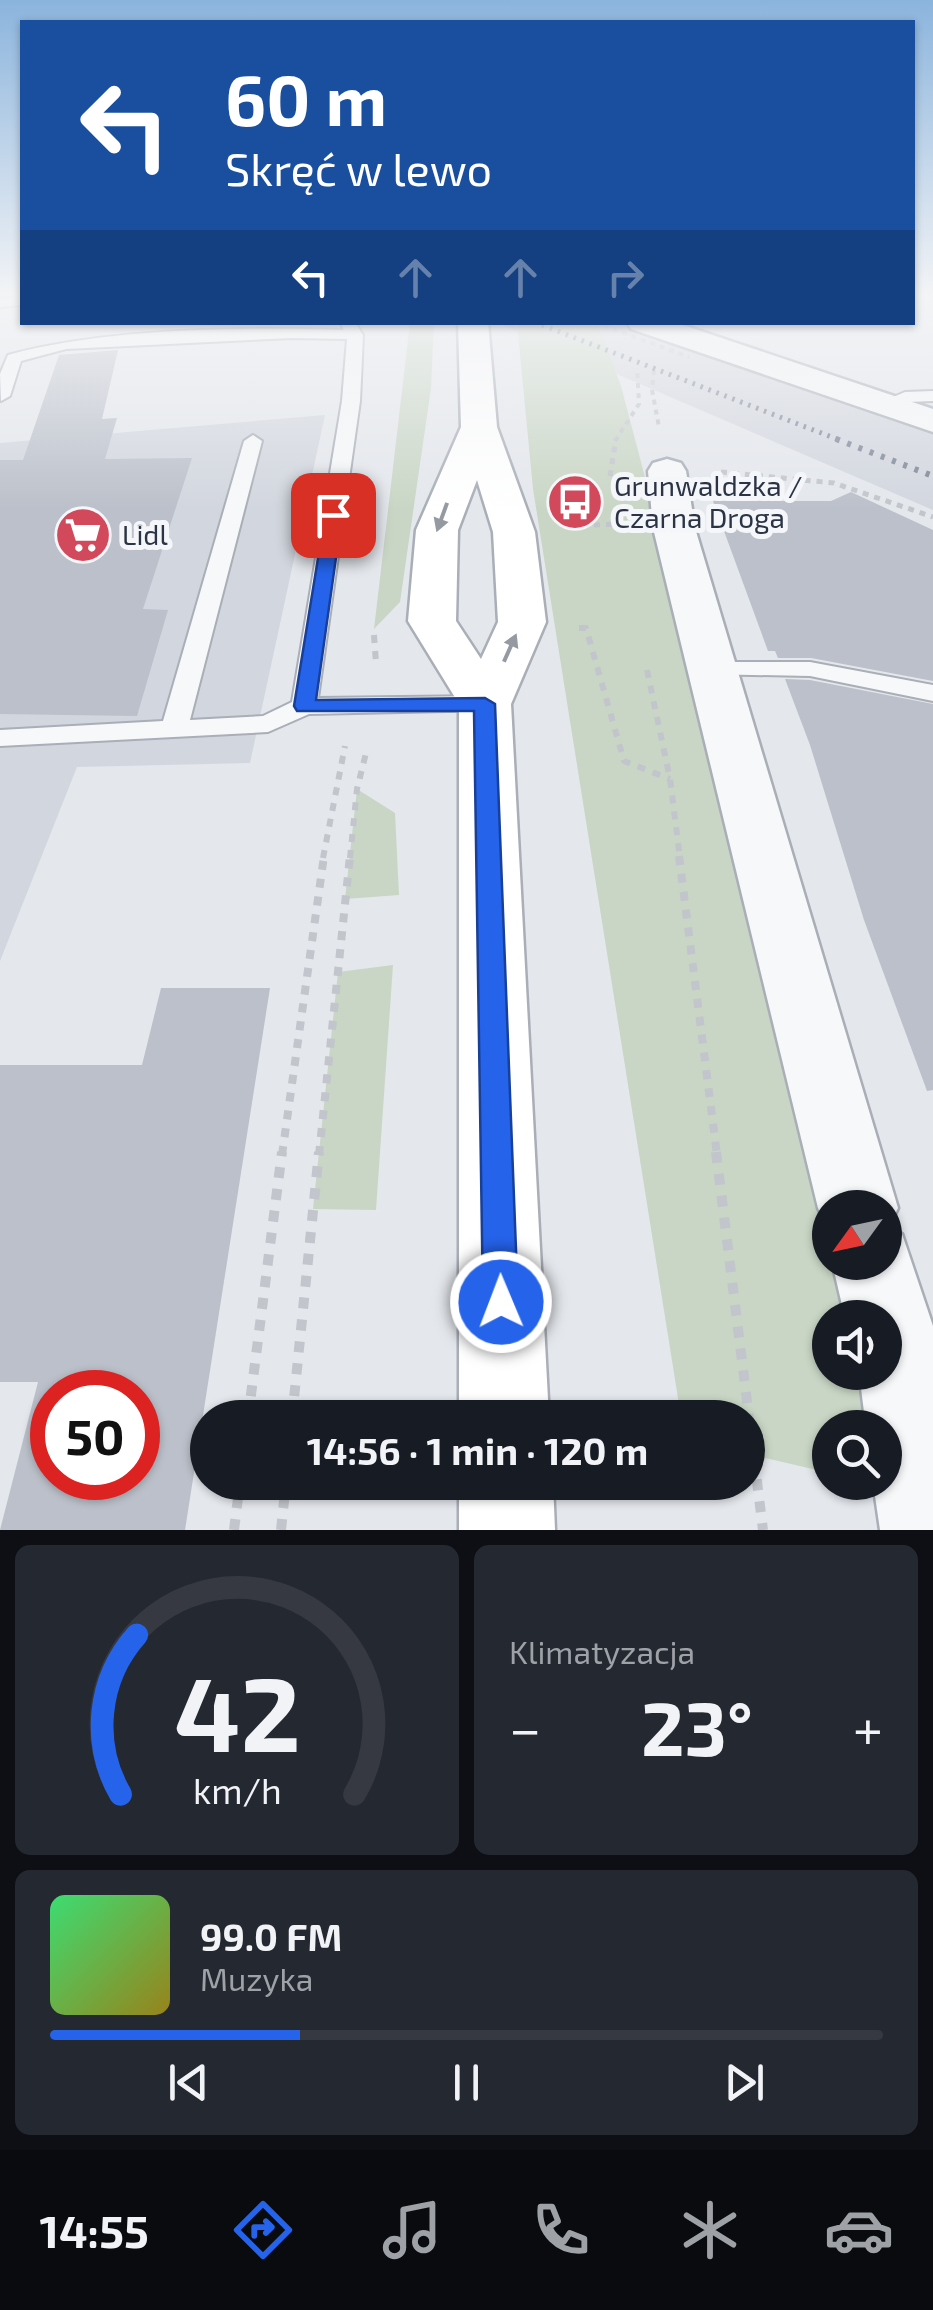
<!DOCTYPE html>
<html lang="pl">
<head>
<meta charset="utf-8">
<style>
  body { margin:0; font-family:"Exo 2",sans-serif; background:#242831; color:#f1f3f6; height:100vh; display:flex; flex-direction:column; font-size:38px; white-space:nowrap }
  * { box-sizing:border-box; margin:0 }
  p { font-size:32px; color:#9ea1a6 }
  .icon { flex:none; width:55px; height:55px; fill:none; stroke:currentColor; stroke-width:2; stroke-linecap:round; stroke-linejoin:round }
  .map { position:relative; height:1530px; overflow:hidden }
  .panel { display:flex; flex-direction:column; gap:15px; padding:15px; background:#0d0f14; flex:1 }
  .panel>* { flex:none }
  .top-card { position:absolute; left:20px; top:20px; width:895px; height:305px; border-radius:0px; box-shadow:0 2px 8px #0004; background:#1a4fa0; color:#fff; overflow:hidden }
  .needle { width:65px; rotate:237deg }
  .controls { position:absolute; left:812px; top:1190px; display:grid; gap:20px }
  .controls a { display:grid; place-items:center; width:90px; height:90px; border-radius:50%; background:#171b24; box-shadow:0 2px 8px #0004; font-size:50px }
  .speed { position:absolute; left:30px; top:1370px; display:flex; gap:20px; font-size:50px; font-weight:700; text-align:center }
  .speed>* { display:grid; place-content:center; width:130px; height:130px; border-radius:50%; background:#171b24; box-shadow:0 2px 8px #0004; line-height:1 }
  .speed .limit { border:15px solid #d22; background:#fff; color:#111 }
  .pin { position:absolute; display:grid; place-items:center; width:85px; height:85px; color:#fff; margin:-42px; border-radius:20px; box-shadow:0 5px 15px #0006 }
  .me { position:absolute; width:110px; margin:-55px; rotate:359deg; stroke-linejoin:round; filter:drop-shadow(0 0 8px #0008) }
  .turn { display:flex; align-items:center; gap:35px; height:210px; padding:0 40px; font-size:45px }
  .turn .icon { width:130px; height:130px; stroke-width:2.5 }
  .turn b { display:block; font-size:70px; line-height:85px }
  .lanes { display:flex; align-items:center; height:95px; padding:0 40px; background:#0003; justify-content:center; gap:50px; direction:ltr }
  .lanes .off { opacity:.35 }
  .big { font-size:75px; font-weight:700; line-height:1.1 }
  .panel .card { flex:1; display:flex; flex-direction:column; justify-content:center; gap:15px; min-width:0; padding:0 35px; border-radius:15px; background:#242831 }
  .panel .dial { align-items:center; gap:0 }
  .dial svg { height:260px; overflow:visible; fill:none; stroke:#363941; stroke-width:7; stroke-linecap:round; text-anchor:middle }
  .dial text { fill:#f1f3f6; stroke:none }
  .song { display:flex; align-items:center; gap:30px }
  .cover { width:120px; height:120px; border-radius:15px; background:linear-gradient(135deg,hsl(140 70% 55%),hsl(50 70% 35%)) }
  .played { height:10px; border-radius:5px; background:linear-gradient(90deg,#2563eb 30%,#363941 30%) }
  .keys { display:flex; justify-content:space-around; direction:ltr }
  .heat { display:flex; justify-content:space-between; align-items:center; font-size:55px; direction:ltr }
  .panel .tiles { flex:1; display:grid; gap:15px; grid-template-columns:1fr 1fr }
  .card:last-child { grid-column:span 2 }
  .trip { position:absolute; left:190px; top:1400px; width:575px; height:100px; border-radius:50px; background:#171b24; box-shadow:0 2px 8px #0004; font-weight:700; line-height:100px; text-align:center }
  .tab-bar { display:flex; height:160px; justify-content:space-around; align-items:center; background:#090b0e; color:#9ea1a6 }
  .tab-bar .icon { width:70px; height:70px }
  .tab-bar .current { color:#2563eb }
  .tab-bar b { font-size:45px; color:#f1f3f6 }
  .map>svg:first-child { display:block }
</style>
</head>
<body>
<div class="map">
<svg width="933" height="1530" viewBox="0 0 933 1530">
  <rect width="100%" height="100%" fill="#e4e7ec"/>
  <path fill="#d2d6de" d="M498 323H642L933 421V510Z
    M325 415 250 763 77 767 0 961V443Z"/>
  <path fill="#c9d6c5" d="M410 323H434L431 388 400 602 374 629Z
    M517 323H597L621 386 776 975 830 1239V1262L835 1263 846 1317 830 1318V1372L857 1373 869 1427 830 1428V1473L748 1454V1418L681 1417 533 489Z
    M357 789 395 813 399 895 345 899Z
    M393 965 376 1210 313 1209 338 972Z"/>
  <path fill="#bbc0ca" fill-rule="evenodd" d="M118 350 102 419 117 418 105 459 192 458 143 609 168 610 137 716 0 714V460H23L59 355Z
    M851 492 933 530V681L811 658H778L775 651H768L713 501H831Z
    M785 679 810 680 933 704V1090L927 1091 864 920 810 745Z
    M161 988H270L185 1530H0L38 1382H0V1065H142ZM52 1392H138V1478H52Z"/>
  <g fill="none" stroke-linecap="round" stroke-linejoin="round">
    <g stroke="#a9aeb7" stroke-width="4">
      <path id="lane" d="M22 297V305L0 307V299Z
        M340 322H355L363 335 360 401 318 698 485 696 494 698 498 704 494 710 309 714 268 732 0 746V730L163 721 244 441 253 435 262 441 190 720 263 716 292 702 342 401 347 339 292 338 66 349 21 361 10 396 1 401 0 374 8 355C107 328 241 327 344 330Z
        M933 391V401L907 402 886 409 877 404 905 392Z
        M712 662H810L933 685V701L810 676 703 674 700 669 703 664Z"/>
    </g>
    <g stroke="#a9aeb7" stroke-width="5">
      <path id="street" d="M627 322H674L933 409V432L631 329Z
        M667 459 681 463 686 471 695 528 898 1208 888 1229 902 1234 933 1326V1530H880L873 1482H885V1428H866L859 1372H885V1318H845L832 1262H885V1208H830V1234L818 1208 653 528 648 471 653 463Z"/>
    </g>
    <g stroke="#a9aeb7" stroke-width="5">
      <path id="secondary" d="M458 322H488L497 427 535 532 546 622 511 704 549 1418H459V704L408 621 416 530 461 427ZM477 480 493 532 498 622 481 659 456 621 458 530Z
        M459 1482H553L555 1530H459Z"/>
    </g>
    <path stroke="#c2c5cb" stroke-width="4" stroke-dasharray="5 5" stroke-linecap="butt" d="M654 370 652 390 659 427
      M615 441 639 404 637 368"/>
    <path stroke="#c2c5cb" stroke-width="5" stroke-dasharray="6 6" stroke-linecap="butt" d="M721 472 834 483 933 517
      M610 476 616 439
      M570 526 618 524"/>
    <path stroke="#c2c5cb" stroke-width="6" stroke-dasharray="8 8" stroke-linecap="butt" d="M579 628H586L624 761 670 779
      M374 635 376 663
      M647 670 670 779 680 858
      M323 858 345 746
      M350 858 357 789 367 749"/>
    <path stroke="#c2c5cb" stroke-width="8" stroke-dasharray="9 9" stroke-linecap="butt" d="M679 856 717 1155
      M282 1155 324 856
      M319 1155 350 856"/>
    <path stroke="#c2c5cb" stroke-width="10" stroke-dasharray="11 11" stroke-linecap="butt" d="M716 1152 763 1530
      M248 1418 282 1152
      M292 1418 319 1152
      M234 1530 240 1482
      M281 1530 286 1482"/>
    <use href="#lane" fill="#f7f8fa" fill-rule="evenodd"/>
    <use href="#street" fill="#f7f8fa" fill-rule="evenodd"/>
    <use href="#secondary" fill="#fff" fill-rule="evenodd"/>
    <path stroke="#7d8696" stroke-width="5" stroke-dasharray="2.5 6" stroke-linecap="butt" d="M534 322 842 441"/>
    <path stroke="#7d8696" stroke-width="6" stroke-dasharray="4 8" stroke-linecap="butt" d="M836 439 933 476"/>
    <path stroke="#c2c5cb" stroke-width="4" stroke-dasharray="5 5" stroke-linecap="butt" d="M594 322 689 357"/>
  </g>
  <defs><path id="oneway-solid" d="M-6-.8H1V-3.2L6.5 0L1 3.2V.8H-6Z" transform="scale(2.5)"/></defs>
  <g fill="#959aa2">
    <use href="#oneway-solid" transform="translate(442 517) rotate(110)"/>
    <use href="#oneway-solid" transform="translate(510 648) rotate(-66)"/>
  </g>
  <linearGradient id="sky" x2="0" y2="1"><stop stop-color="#8bb4dd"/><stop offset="0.58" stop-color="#f3f4f6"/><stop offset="1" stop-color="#f3f4f6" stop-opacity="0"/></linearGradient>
  <rect width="933" height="509" fill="url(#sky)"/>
  <path fill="#2563eb" stroke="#184099" stroke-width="2.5" d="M333 510 342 515 316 700 485 698 495 704 518 1302 513 1314 501 1319 488 1314 483 1302 474 711H297L294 706 325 515Z"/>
  <defs>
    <g id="bus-disc" transform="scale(2.875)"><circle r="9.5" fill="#d1495b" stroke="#f4f6f9"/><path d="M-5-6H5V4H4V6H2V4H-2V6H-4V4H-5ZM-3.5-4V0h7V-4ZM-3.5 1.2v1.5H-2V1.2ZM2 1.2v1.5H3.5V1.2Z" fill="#fff"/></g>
    <g id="supermarket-disc" transform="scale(2.875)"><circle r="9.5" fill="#d1495b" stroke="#f4f6f9"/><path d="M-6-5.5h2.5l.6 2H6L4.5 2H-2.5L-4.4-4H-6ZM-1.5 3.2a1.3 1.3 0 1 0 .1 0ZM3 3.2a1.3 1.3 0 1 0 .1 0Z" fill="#fff"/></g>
  </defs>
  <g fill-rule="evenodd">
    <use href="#bus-disc" x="575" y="502"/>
    <use href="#supermarket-disc" x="83" y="535"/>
  </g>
  <g text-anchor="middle" stroke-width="10" stroke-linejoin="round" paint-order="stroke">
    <g font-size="28" fill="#2b3445" stroke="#f4f6f9" text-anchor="start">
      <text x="614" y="496">Grunwaldzka /<tspan x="614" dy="32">Czarna Droga</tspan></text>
      <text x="122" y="545">Lidl</text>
    </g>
  </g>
</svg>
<div class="controls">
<a><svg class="needle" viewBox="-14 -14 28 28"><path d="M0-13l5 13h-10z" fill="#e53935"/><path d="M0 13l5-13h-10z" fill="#9ea1a6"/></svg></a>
<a><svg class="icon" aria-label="sound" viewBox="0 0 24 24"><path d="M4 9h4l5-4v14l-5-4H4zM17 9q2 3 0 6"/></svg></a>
<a><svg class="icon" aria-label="search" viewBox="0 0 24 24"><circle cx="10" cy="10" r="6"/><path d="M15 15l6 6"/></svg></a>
</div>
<div class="speed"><div class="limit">50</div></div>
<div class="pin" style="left:333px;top:515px;background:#d93025"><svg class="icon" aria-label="arrive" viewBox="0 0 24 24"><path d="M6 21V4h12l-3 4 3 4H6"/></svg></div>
<svg class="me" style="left:501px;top:1302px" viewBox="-20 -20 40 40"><circle r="17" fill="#2563eb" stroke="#fff" stroke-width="3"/><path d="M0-11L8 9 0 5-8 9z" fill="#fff"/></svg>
<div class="trip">14:56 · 1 min · 120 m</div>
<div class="top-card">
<div class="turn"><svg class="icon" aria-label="left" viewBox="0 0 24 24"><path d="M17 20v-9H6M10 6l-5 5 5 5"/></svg><div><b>60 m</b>Skręć w lewo</div></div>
<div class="lanes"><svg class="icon" aria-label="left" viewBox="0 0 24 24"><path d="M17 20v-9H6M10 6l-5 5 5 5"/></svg><svg class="icon off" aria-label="ahead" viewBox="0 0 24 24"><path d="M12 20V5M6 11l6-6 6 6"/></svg><svg class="icon off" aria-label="ahead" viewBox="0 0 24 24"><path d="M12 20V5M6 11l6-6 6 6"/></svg><svg class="icon off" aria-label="right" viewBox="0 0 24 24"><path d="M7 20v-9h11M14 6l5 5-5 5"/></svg></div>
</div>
</div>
<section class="panel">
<div class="tiles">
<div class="card dial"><svg viewBox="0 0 100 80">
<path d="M14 69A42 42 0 1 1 86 69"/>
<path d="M14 69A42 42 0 0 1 19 20" stroke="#2563eb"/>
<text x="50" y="56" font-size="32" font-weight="700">42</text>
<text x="50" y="72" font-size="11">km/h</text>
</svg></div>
<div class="card"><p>Klimatyzacja</p>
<div class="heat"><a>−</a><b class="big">23°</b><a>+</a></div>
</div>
<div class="card">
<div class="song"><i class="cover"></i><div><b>99.0 FM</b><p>Muzyka</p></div></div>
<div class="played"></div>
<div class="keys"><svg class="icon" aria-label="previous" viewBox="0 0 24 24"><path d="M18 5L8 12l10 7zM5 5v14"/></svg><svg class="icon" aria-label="pause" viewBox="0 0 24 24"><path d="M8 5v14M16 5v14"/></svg><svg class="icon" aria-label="next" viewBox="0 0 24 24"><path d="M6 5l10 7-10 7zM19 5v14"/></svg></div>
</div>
</div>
</section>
<nav class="tab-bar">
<b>14:55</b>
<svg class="icon current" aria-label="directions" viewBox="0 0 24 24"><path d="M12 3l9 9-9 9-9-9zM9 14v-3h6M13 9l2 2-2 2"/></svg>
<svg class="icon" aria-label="music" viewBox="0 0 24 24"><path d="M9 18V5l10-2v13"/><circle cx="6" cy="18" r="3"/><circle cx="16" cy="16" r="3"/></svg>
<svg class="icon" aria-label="phone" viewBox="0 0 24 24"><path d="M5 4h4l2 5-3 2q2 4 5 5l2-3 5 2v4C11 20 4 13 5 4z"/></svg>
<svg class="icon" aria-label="climate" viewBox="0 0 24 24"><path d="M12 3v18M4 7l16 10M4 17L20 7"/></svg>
<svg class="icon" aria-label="car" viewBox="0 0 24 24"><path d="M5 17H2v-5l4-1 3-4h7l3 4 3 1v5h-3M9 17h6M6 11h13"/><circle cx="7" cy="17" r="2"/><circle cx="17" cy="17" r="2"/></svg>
</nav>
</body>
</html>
